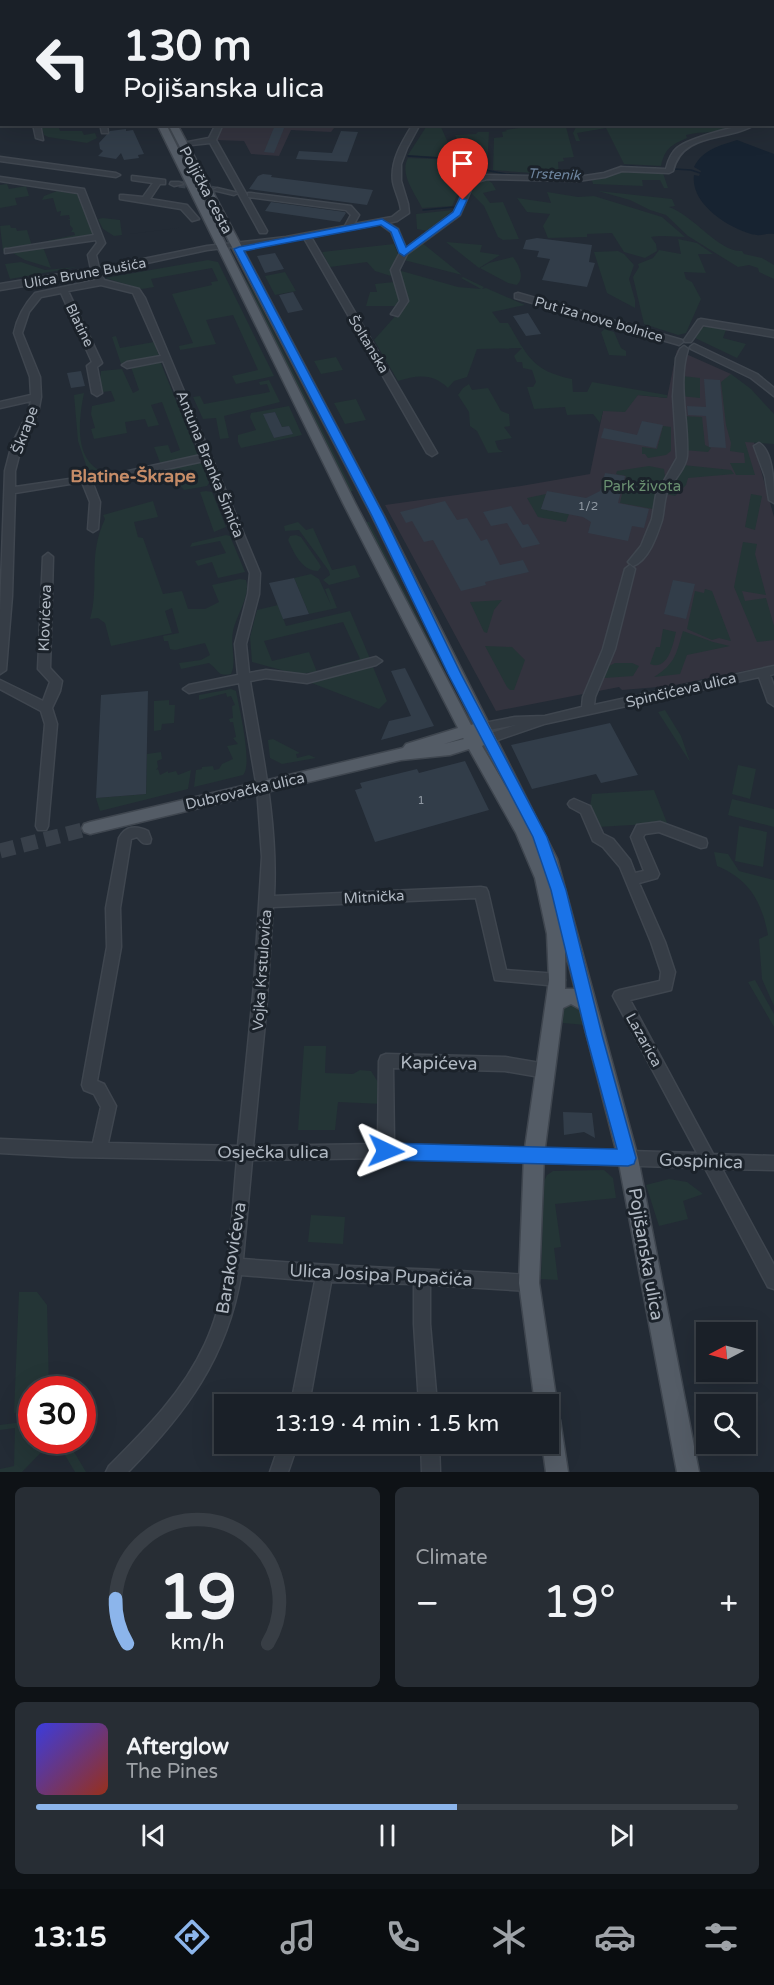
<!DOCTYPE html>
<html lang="en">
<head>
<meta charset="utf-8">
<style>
  body { margin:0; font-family:"Varela Round",sans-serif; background:#272d34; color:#f1f3f6; height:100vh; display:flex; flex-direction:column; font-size:22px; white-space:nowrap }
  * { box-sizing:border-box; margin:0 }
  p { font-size:20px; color:#9fa3a8 }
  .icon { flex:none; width:33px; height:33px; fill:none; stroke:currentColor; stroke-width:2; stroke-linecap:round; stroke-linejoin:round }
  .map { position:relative; height:1472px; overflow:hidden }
  .sheet { display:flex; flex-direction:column; gap:15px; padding:15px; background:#0e1216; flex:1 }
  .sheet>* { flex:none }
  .top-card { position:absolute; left:0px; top:0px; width:774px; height:126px; box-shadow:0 6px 24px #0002,0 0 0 2px #383e45; background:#1a2028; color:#f1f3f6; overflow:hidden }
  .needle { width:39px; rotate:264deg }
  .buttons { position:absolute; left:696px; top:1322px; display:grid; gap:12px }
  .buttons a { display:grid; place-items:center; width:60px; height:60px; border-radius:0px; background:#1a2028; box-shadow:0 6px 24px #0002,0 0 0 2px #383e45; font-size:30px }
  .speed { position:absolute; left:18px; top:1376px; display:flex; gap:12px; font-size:30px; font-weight:700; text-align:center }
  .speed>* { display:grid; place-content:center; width:78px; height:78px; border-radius:50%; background:#1a2028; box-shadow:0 6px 24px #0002,0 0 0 2px #383e45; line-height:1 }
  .speed .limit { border:9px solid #d22; background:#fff; color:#111 }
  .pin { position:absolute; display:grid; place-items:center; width:51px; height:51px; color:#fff; margin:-62px -26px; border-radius:50% 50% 50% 0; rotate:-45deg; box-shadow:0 0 6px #0007 }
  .pin .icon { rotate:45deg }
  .me { position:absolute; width:66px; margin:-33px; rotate:92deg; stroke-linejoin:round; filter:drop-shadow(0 0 4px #0008) }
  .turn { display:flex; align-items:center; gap:21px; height:126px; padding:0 24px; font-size:27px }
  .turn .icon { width:78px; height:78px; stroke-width:2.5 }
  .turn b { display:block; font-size:42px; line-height:51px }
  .big { font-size:45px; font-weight:600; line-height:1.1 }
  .sheet .widget { flex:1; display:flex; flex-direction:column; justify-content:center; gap:9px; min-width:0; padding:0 21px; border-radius:9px; background:#272d34 }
  .sheet .dial { align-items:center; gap:0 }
  .dial svg { height:156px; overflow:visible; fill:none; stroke:#383e45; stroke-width:7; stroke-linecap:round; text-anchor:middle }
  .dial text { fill:#f1f3f6; stroke:none }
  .song { display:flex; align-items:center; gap:18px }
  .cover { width:72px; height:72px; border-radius:9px; background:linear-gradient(135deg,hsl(240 70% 55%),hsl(10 70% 35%)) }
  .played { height:6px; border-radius:3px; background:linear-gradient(90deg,#8cb5eb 60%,#383e45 60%) }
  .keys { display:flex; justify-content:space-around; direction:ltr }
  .heat { display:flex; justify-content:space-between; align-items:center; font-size:33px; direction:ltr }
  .sheet .tiles { flex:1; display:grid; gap:15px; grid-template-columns:1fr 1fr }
  .widget:last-child { grid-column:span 2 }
  .trip { position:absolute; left:214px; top:1394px; width:345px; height:60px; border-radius:0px; background:#1a2028; box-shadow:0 6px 24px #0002,0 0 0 2px #383e45; font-weight:600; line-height:60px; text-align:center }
  .dock { display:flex; height:96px; justify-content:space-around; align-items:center; background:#0a0d10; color:#9fa3a8 }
  .dock .icon { width:42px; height:42px }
  .dock .current { color:#8cb5eb }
  .dock b { font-size:27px; color:#f1f3f6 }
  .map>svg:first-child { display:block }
</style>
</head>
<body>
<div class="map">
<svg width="774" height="1472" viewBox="0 0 774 1472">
  <rect width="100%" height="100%" fill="#232b35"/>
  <path fill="#33333e" d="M222 125H344L342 128H334L331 132 291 130 279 156 251 154 244 141 215 140Z
    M677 350 731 374 748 411 757 456 774 517V665L670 686 622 690 619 687 496 711 385 505 521 486 590 474 603 411 638 395 667 398Z"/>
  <path fill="#243536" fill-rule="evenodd" d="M428 124 440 125 455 158 408 155Z
    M41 125H58L60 131H82L84 135 95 133 97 138 87 143 48 137 44 135Z
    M588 125H743C727 135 704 130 686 135L687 138C671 145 665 148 661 166L624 164 606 128 577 133 580 141H576L573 133 576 127Z
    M527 127H566L574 157 563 158 564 161 558 162 559 175 493 170 494 138 503 137 502 132 507 131 505 130Z
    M478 132H489L487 169C477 165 462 163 459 150 458 144 458 141 455 135L476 134Z
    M408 158 455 160 469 169 464 175 465 179 452 206 422 208C415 193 399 174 408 158Z
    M625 170 663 173 668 188H664L660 180H642L643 186 593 184 592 180 597 179V177L609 176Z
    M486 179 492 183 496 190 483 193 490 203 503 202 519 239 503 240 498 237 484 206 471 193 479 180Z
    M7 184 9 189 26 186 29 196 15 198 17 205 0 208V185Z
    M57 191 77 194 94 236 48 244 47 241 75 235 74 232H71L73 229 70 225V220L67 219H70L69 215 60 216 61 211 57 212 53 198 42 200 44 196Z
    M598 191 672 199 675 206 669 207C693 215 720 253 742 251L744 254 762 258 774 265V279L759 272 758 268 749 265 738 267 688 236 666 215 650 210 630 200Z
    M547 192 578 197 594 196 662 217 685 237C673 237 664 235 651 237L656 244 657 251 645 258 624 252 612 233 587 234V237L548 238 543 226 550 214 527 212 517 198 551 203Z
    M453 210 427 231 417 229 416 214Z
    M103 218 120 220 122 235 185 227 114 236 103 229 98 219Z
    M10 225 11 228H16L17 231 27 230 32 246 3 251 0 226Z
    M678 239 697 243 713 254H698L706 273 684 272 686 279 692 282 701 299 686 333 678 335 644 324 633 277 639 267 638 264 653 258 659 250 681 254Z
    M421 242 462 275 404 260 410 251Z
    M446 242 482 245 480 252 500 255 479 268Z
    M394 244 398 254 391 276 375 271 367 262 330 267 322 252Z
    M43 247 51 268 25 260 11 252Z
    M618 251 624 254 634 265 629 279 635 300V308L607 293 594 252Z
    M513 257C519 265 525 277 517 285L508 283 480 268 489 263Z
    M208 260 218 262 274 376 236 384 232 376 258 370 233 315 206 320 216 344 180 350 179 346 193 343 172 294 212 285 211 282 218 281 212 268 151 279 154 287 142 289 105 278Z
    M232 261H235L255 295 353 491 349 492Z
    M21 262 45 270 78 267 10 279 5 264Z
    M398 270 458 287 481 289 461 278 463 277 484 287 482 289 486 288 525 305 492 312 500 323H508C527 355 532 371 572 379L573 392H587L592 382 667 395V398L638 395 625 412 603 411 600 423 593 414 567 415 565 407 534 409 527 387H533L536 382 532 370 523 368 522 362H517L514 356 522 348 477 349 467 377 454 381 448 388C433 373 417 375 398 381L374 340 406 304Z
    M285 272 296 291 275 295 265 276Z
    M394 282 399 301 396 306H366L370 292H377L375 284Z
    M713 325 727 327 723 338 746 344 737 358 695 338 700 328Z
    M605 329 614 332 621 348 626 351V356L609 355 601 332Z
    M116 336 120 348 154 342 159 356 121 364 112 337Z
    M336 357 343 370 321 374 314 361Z
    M160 361 198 455 197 457 161 465 154 447 168 445 171 453 180 450 162 402 151 405 159 425 148 427 145 419 125 422 127 433 94 439 91 429 95 428 91 414 92 406 115 401 111 391 102 392 99 387 101 371 122 369 133 393 139 390 131 367Z
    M731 374 751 389 774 414V444L745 442 755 475H736L730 463H745L744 453 730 451 731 443 726 425 721 382Z
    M682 376 700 378V398L680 396Z
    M269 380 280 402 224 416 229 438 220 439 216 418 203 419 193 397 200 396 204 404 270 392 267 384 260 385 259 382Z
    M469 384 472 390 488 388 501 411 509 414 510 426 504 427 512 438 495 441 498 449 503 452 488 453 477 431 470 426 469 412 458 395 463 388Z
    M84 393C79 419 73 459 103 472L102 474H89L78 441 74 395Z
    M356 399 366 420 345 424 334 403Z
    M289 406 302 435 241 448 238 442V435L256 430 250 417 251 413ZM275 412 282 427 289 426 292 434 274 438 264 414Z
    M681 416 702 417 705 445 711 448 708 452 684 450Z
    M663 426 671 427V451L666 455 648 458 645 454H642V447L657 449Z
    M198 462H201L209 483 207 486 184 490 176 481 184 479 180 469 153 475 156 470Z
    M683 465 731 470 734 474 688 478 686 485 675 496 666 494Z
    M649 466 664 469 665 476 653 509 620 503 626 476 616 474 617 471Z
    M206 491 212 492 226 527 214 532 200 492Z
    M546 494 541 509 569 514 566 522 538 517 527 498Z
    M751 494 762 496 755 530 745 527Z
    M153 501 158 517 134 522 138 537 143 538 163 594 182 591 188 609H205L219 602 212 585 240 579 246 580C251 595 236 616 233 631 230 646 237 662 231 674 217 677 219 670 209 663L181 669 179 663 201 660 210 655 205 643 175 650 170 649 168 641H164L163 636 179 633 172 608 165 611 172 633 111 646 105 623 98 618 90 619C100 585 87 557 105 519L103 515Z
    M298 522 306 530 313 528 332 570 355 565 360 577 329 585 323 580 330 575 329 571 299 530 285 531 284 526Z
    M365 522H369L445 671 423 637Z
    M226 535 230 536 245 572 218 578 212 562 198 566 195 561 226 553 220 541 190 547 192 543Z
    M296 535 301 537 319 563 321 567 318 571C302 571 294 553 288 540L290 536Z
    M743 542 757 544 755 554 766 595 742 591 745 601 766 598 774 626V640L757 642 734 587Z
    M311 574 319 579 331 605 325 589 329 588 337 608 309 614 294 578Z
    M705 589 712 591 731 641 719 638 712 640 687 629 695 591 704 593Z
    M502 600 494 610 487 633 484 632 470 602Z
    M278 605 286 626 350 611 371 661 331 671 330 667 360 659 343 622 264 641 272 661 309 652 317 672 296 674 252 662 250 637 257 610Z
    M663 629 676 632C673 645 668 671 650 664L656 647H660Z
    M683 631 713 642 730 646 687 655 680 674 654 677C676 663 676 654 683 631Z
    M485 646 512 647 525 660 514 690H510L507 687Z
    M615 663H632L639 666 633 676 604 678 609 666Z
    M373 667 387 701 379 709 309 682Z
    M231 689 236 691C239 707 253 765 243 775L194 787 196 770 202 769V767L213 766 214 770 219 769 222 764 233 759 227 746 238 744 233 738 236 737 233 722H230L229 719 233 718 232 706 235 705 231 696 227 697 226 693 199 700V695Z
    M169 700V705H175L174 723 162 724 161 730 154 731V701Z
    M665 710 681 736 690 762 658 712Z
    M273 739 300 753 296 754 297 758 309 755 316 758 282 764 270 758 268 740Z
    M161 752 162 759 157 761 158 767 156 770 158 769 160 775 168 771V773L176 771 178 775 191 770 188 789 100 811 96 798 146 794 147 754Z
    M738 765 756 769 750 799 732 794Z
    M654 790 667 823 597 827 590 807 592 794Z
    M732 799 774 809V827L728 815Z
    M739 826 767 832 763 867 735 861Z
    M714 852 728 854 739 871 774 880V1006L762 979 759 939 768 935C762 902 749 879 717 866Z
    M755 980 774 1014V1027L748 982Z
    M569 1002 582 1007 586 1025 563 1023V1006Z
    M304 1046H326L325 1073 353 1074 360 1070 371 1071 383 1090V1104L338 1102 335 1130H298Z
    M604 1170 613 1178 616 1198 555 1204 561 1247 554 1248 558 1280 541 1279 544 1181 547 1175 553 1171Z
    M669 1179 687 1182 703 1194 683 1201 688 1219 659 1226 646 1185Z
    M311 1215 345 1217 343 1244 308 1242Z
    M19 1292H37L47 1305 49 1389H32L31 1410 14 1413Z
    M31 1421 32 1440H53L22 1472H0V1469L14 1466 15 1428 0 1430V1425Z
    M56 1440H67L86 1472H75Z"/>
  <path fill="#172331" d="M646 0H774V113L772 2Z
    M737 140 774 154V234C766 233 760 237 751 234 727 227 690 203 694 175L699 176 701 171 694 167C702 150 721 145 737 140Z"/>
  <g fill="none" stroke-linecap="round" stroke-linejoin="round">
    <path stroke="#172331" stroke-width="1.5" d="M408 156 456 159 475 168 506 174 559 177
      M610 172 624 166 691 170 700 173
      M569 177 595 175
      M423 210 455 207 467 183 478 169"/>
  </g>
  <path fill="#323d49" d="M275 125 285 126 274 153 264 152Z
    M126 129V131L133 130 144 154 138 155 139 158 124 160 121 153 116 159 98 156 103 151 100 149 99 143 110 131Z
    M341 131 358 132 347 162 296 159 299 151 332 153Z
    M263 174 272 175 271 177 373 190 367 205 249 189 258 176Z
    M271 202 345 212 346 213 340 222 265 211Z
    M537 238 592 245 589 262 595 263 587 287 542 280 550 259 537 257 539 251 523 249 526 240Z
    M275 253 284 269 265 273 257 256Z
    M293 292 303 310 288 313 279 295Z
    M528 313 541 334 526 336 513 316Z
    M81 371 85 386 71 388 67 373Z
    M704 379 720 380 726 448 709 447 706 416 688 415 687 406 706 407Z
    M275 412 282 427 289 426 293 434 274 438 263 414Z
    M642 421 663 425 656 448 601 438 604 428 637 435Z
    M605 473 625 476 618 503 649 509 644 528 632 526 628 541 588 533 591 522 583 517 541 509 547 491 586 498 600 491Z
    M445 501 457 520 467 518 481 541 487 539 500 565 523 560 529 572 485 582 486 585 461 591 433 540 424 542 412 521 406 523 400 512Z
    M511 506 523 525 528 524 540 544 522 548 507 523 491 526 483 512Z
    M294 578 309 614 283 619 269 583Z
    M673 580 695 584 686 619 664 614Z
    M405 668 434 726 381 740 389 721 411 716 391 671Z
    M148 691 146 794 96 798 101 695Z
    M610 723 638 775 601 783 596 774 532 789 511 745Z
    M465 761 489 810 375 842 355 790 362 788 360 783 417 769 419 773Z
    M563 1112 592 1113 595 1138 584 1132 564 1135Z"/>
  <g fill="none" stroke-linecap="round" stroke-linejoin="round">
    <path stroke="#38404a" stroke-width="7" stroke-dasharray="7 4" stroke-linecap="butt" d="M179 184 216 190"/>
    <path stroke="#38404a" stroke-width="15" stroke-dasharray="15 8" stroke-linecap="butt" d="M0 851 90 828"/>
    <g stroke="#3f464f" stroke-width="3">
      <path id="minor" d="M0 0 3 1 4 2 0 4Z
        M10 0H21L9 2Z
        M28 0H34L35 2H29Z
        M87 0H93L94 2H88Z
        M112 0H118L119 2H113Z
        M135 0H141V2H135Z
        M225 0H232L233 2H226Z
        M269 0H275V2H269Z
        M292 0H298L299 2H293Z
        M342 0H348L349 2H343Z
        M378 0H384L385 2H379Z
        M407 0H413L414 2H408Z
        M451 0H458L459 2H452Z
        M509 0H516L518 2H510Z
        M588 0H594L595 2H589Z
        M0 23H2V32L0 31Z
        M0 100H2L0 105Z
        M33 124H40L43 140 36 138Z
        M100 124H107L108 133H102Z
        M216 124H223L216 140 267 231 266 233H260L238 193 234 195 213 190 217 188 238 193 210 143 182 146 178 144 209 138Z
        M413 124H420L407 148 401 164V181L408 204 409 213 397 221 388 223 398 229 406 248 454 212 468 180 486 175 578 177 604 173 621 167 666 169C668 161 671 153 677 148 689 138 741 124 756 124 728 142 682 131 673 171L669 173 622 171 605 177 578 181 487 179 474 183 460 215 407 254 399 270 408 301 398 316 391 314 400 301 391 270 400 253 391 232 380 224 311 237 437 453 432 456 427 453 304 238 207 250 101 273 104 280 139 289 145 298 260 573 259 594 246 644 249 673 266 670 307 675 376 657 382 661 376 665 307 683 266 678 250 681C262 753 278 823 274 896L481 887 486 888 488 892 506 970 558 974 563 976 565 980 563 984 558 986 495 980 476 898 273 907 266 1013 253 1146 378 1144 379 1061 381 1056 386 1054 505 1057 546 1064 551 1066 553 1071 551 1076 546 1078 505 1071 393 1068 394 1144 697 1153 613 996 615 992 620 990 660 981 661 972 651 942 620 867 603 847 593 841 581 813 570 807 568 804 570 801 574 799 590 806 603 834 613 839 630 860 635 873 644 871 631 837 637 825 660 822 706 839 707 843 706 847 701 848 659 832 645 834 643 837 659 874 657 878 639 883 665 942 675 972 671 990 630 1000 713 1154 774 1156V1170L722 1169 774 1265V1289L768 1287 705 1168 386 1158 252 1160 243 1259C338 1267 434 1269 529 1275L535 1277 537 1283 535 1289 529 1291 430 1285V1324L437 1404H419L414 1324V1284L331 1282 309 1404H291L315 1281 241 1275C227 1358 186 1413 128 1472H106L109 1466C146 1429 183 1392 205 1344 231 1289 231 1220 237 1160L72 1157 0 1153V1139L93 1143 101 1107 94 1094 84 1090 82 1085 107 947 106 908 119 838C125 826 136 825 148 831L151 839 150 843C141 845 142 841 137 837L131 839 120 908 121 947 97 1081 104 1084 116 1106 108 1143 238 1146 254 985 262 857 257 788 239 683 189 693 183 689 189 685 238 675 235 644 248 594 250 573 204 461 124 478 119 475 124 472 201 455 163 361 127 368 122 365 127 362 161 356 133 293 101 285 68 291 102 363 97 367 102 393 97 396 92 393 87 366 92 362 61 293 41 297 29 312 22 333 40 377 41 397 38 413 22 444 15 471V487L90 476 100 502 98 529 93 532 88 529 90 502 82 482 15 493 12 596 6 670 0 674V612L5 471 12 444 28 413 31 401 0 408V402L31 395 30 377 14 333C17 318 24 305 35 293L96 280 93 274 0 290V284L91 269 88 255 97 243 96 240 5 253V249H8L94 235 78 193 0 181V177L84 189 105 243 96 255 99 268 207 246 286 237 345 226 351 215 346 210 248 197V193H251L351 206 359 215 354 224 392 217 401 210C400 200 395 192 393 182 390 161 402 142 413 124Z
        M0 157 116 173 120 175 116 177 0 161Z
        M132 176 165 180V184H160L150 199 187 205 199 219 192 221 181 209 120 199V195H123L143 197 153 183 132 180Z
        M171 182H179L183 184 174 186 170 184Z
        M518 293 682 340 683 342 679 345 676 344 515 298V294Z
        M701 319 774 331V337L703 325 691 342H685L684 340 698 320Z
        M694 344 757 374 774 388V396L751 378 691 349 690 347Z
        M684 346 688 349C677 384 689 420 687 456 686 468 673 481 667 492 664 501 664 511 662 520 657 535 649 560 633 566L628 562 641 546 652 519 656 495 677 458 673 396 676 358 680 349Z
        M759 443C774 451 774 488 774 503L769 500 765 476 754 446Z
        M48 553 53 557 50 668 62 681 60 691 52 708 57 724 48 826 46 830H38L36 826 45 724 41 711 0 689V680L43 701 50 682 38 669 43 557Z
        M630 565 635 569 615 649 595 697 594 705 774 666V674L770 675 774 686V706L768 702 759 677 544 724 489 743 485 741 483 738 485 735 516 725 483 731 479 730 477 727 479 724 515 717 545 716 582 707 583 697 603 649 625 569Z
        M280 1443H298L288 1472H270Z
        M421 1443H439L440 1472H422Z"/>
    </g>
    <g stroke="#3f464f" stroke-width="3">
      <path id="major" d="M71 0H79L81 2H72Z
        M157 124H166L355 503 471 725 474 724 372 516 168 124H177L384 516 557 859 638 1158 699 1472H677L618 1158 580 1009 571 1004 563 1008 544 1155 539 1283 557 1404 554 1411 560 1420 568 1472H546L542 1443H549V1404H535L519 1283 524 1155 549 980 547 934 535 878 516 833 469 749 450 755 401 760 90 834 84 832 82 828 84 824 90 822 403 748 406 744 458 728 343 503ZM463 738 464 739 444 744ZM484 745 510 794 482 746ZM565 950 575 989H565Z"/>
    </g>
    <use href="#minor" fill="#363d46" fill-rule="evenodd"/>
    <use href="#major" fill="#545c66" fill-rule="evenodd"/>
  </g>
  <path fill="#1a73e8" stroke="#114b97" stroke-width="1.5" d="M460 198 467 200 460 215 404 256 399 253 391 232 381 225 244 251 384 516 461 674 547 837 566 890 602 1035 636 1158 634 1164 628 1166 386 1160 379 1157 377 1151 379 1145 386 1143 617 1149 586 1035 551 890 533 837 448 674 372 516 234 249 239 247 382 219 398 229 406 247 453 212Z"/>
  <g text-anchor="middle" stroke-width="6" stroke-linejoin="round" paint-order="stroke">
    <g font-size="12" fill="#8f98a2">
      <text x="588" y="510">1/2</text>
      <text x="421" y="804">1</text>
    </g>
    <g font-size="14" font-style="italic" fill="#6d849e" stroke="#1b222a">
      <text transform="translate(554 174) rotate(2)" y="5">Trstenik</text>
    </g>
    <g font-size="14" fill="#b0b8c2" stroke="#1b222a">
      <text transform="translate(85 273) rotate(-10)" y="5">Ulica Brune Bušića</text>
      <text transform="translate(599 319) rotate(16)" y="5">Put iza nove bolnice</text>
      <text transform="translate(80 325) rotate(64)" y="5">Blatine</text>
      <text transform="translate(369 344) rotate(59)" y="5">Šoltanska</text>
    </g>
    <g font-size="15" fill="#b0b8c2" stroke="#1b222a">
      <text transform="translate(206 190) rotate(62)" y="5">Poljička cesta</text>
      <text transform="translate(25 430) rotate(-70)" y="5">Škrape</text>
      <text transform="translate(210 464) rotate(68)" y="5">Antuna Branka Šimića</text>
      <text transform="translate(45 618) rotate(-88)" y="5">Klovićeva</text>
      <text transform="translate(681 690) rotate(-13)" y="5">Spinčićeva ulica</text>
      <text transform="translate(245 791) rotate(-13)" y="5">Dubrovačka ulica</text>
      <text transform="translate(374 897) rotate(-3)" y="5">Mitnička</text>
      <text transform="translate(262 970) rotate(-86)" y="5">Vojka Krstulovića</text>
      <text transform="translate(644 1040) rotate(61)" y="5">Lazarica</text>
    </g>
    <g font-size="15" fill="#6a9071" stroke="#1b222a">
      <text x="642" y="491">Park života</text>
    </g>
    <g font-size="18" font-weight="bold" fill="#c68c67" stroke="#1b222a">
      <text x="133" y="482">Blatine-Škrape</text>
    </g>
    <g font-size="18" fill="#b0b8c2" stroke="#1b222a">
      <text transform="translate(439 1063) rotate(1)" y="6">Kapićeva</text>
      <text x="273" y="1158">Osječka ulica</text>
      <text transform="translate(701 1161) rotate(2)" y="6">Gospinica</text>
      <text transform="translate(646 1254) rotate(80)" y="6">Pojišanska ulica</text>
      <text transform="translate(231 1258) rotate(-81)" y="6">Barakovićeva</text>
      <text transform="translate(381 1275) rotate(3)" y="6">Ulica Josipa Pupačića</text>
    </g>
  </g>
</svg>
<div class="buttons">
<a><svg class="needle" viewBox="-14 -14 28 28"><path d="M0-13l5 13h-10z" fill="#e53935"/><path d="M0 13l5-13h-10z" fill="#9fa3a8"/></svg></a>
<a><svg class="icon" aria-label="search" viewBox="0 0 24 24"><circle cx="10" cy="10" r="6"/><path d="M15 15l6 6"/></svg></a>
</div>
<div class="speed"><div class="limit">30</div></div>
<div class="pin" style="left:463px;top:200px;background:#d93025"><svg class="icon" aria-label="arrive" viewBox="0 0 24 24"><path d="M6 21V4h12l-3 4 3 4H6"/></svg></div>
<svg class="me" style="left:386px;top:1151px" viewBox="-20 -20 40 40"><path d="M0-17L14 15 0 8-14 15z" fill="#1a73e8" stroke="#fff" stroke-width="4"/></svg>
<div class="trip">13:19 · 4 min · 1.5 km</div>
<div class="top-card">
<div class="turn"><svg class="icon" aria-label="left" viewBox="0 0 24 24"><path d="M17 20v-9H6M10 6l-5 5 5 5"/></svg><div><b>130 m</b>Pojišanska ulica</div></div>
</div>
</div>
<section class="sheet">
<div class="tiles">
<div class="widget dial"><svg viewBox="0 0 100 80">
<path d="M14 69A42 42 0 1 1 86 69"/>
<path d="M14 69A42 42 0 0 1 8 46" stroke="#8cb5eb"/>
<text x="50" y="56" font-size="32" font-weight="700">19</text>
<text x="50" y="72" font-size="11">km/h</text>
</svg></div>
<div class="widget"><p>Climate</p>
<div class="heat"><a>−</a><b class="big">19°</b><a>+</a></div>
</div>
<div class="widget">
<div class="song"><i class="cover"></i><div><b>Afterglow</b><p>The Pines</p></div></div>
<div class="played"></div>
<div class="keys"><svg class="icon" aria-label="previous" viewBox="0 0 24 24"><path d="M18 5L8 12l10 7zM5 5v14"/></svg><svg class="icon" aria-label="pause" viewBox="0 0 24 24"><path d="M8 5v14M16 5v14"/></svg><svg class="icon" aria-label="next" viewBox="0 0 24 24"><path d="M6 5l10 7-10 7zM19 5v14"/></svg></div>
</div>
</div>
</section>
<nav class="dock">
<b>13:15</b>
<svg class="icon current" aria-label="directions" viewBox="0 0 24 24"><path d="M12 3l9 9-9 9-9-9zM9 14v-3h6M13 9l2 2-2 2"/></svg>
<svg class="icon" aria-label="music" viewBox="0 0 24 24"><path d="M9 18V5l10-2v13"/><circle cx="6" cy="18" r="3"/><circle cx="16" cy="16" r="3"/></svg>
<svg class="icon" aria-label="phone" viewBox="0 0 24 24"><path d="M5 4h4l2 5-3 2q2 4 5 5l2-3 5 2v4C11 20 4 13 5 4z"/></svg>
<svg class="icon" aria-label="climate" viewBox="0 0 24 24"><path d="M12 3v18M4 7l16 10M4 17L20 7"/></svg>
<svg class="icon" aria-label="car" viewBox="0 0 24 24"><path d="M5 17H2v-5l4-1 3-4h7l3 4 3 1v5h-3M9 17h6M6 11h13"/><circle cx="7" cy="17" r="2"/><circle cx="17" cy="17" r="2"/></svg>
<svg class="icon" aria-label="filters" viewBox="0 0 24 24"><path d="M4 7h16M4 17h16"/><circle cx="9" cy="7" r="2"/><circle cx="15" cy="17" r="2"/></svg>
</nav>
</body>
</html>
